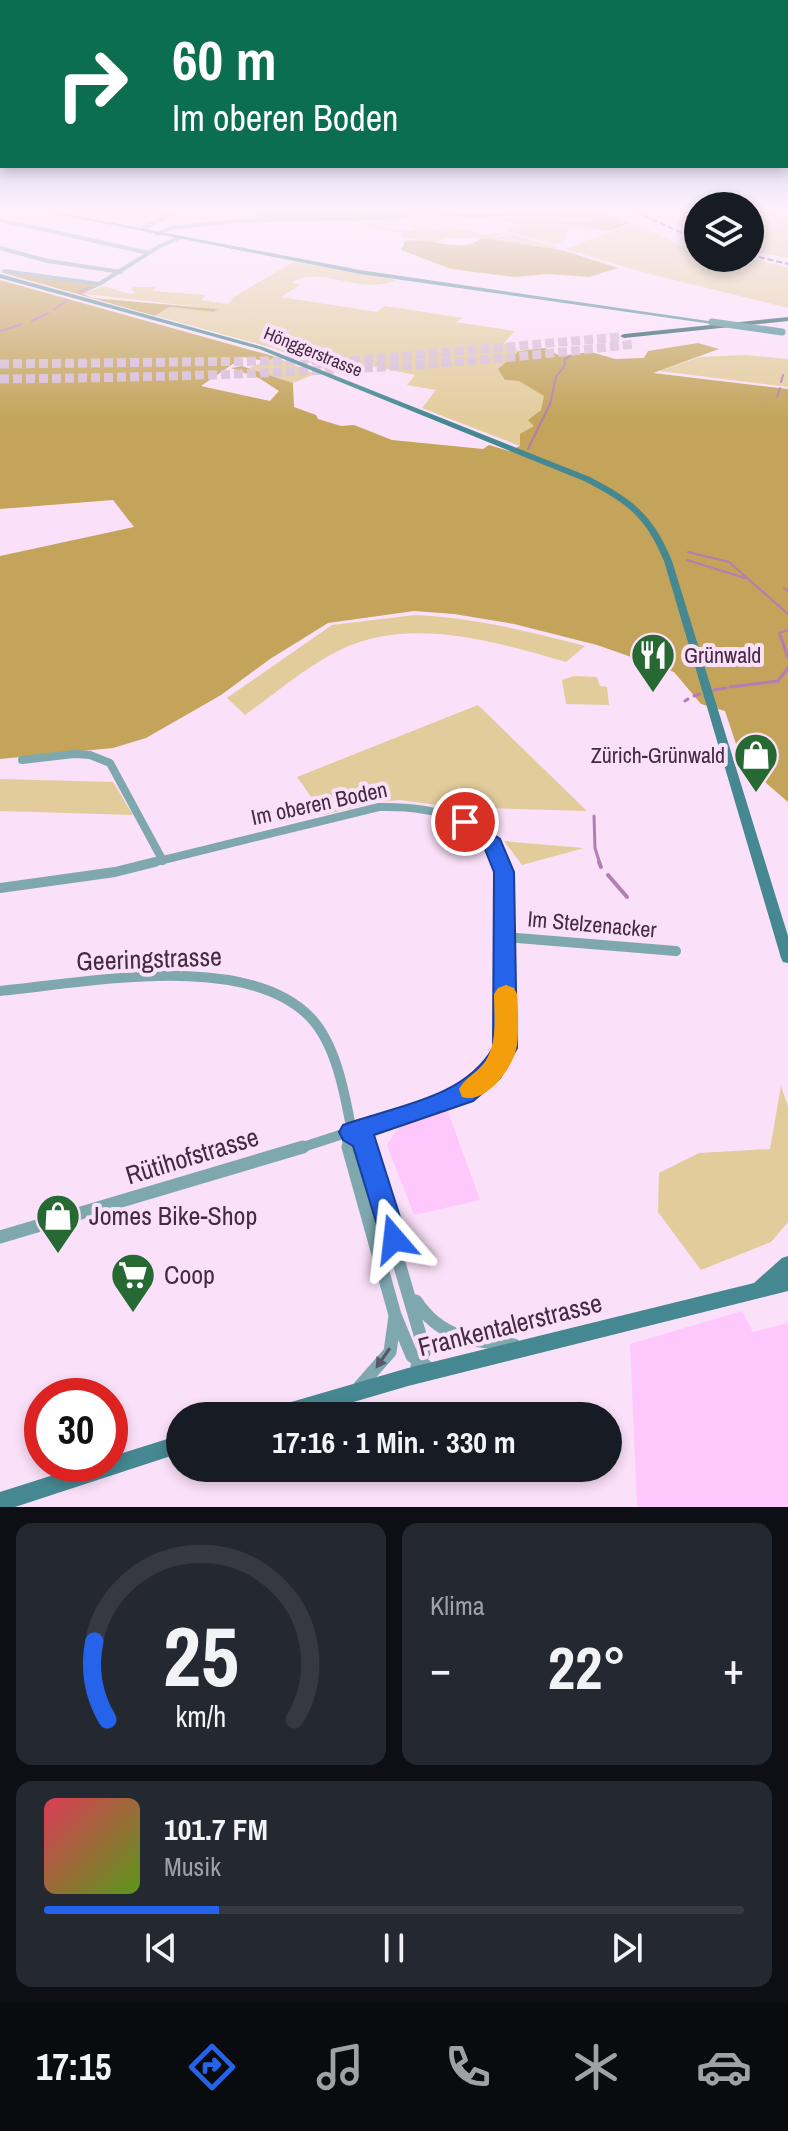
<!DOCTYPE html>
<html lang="de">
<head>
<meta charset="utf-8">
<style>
  body { margin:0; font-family:"Archivo Narrow",sans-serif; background:#242831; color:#f1f3f6; height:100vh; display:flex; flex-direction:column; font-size:30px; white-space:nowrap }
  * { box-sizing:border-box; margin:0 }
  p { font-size:26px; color:#9ea1a6 }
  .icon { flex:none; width:44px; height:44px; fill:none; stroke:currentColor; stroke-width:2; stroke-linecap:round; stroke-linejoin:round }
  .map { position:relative; height:1507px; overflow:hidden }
  .side { display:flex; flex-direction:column; gap:16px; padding:16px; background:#0d0f14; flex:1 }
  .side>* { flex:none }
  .banner { position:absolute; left:0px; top:0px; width:788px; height:168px; box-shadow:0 4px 12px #0003; background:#0b6e4f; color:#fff; overflow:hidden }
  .controls { position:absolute; left:684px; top:192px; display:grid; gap:16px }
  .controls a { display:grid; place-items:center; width:80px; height:80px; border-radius:50%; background:#171b24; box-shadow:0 4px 12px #0003; font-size:40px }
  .speed { position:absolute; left:24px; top:1378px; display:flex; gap:16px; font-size:40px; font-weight:700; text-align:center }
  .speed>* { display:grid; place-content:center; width:104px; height:104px; border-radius:50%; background:#171b24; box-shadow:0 4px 12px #0003; line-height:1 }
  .speed .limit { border:12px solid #d22; background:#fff; color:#111 }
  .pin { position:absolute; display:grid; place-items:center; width:68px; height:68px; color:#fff; margin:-34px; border:4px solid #fff; border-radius:50%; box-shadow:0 2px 8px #0007 }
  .me { position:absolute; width:88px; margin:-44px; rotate:343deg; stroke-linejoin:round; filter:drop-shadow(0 0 6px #0008) }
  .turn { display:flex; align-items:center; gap:28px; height:168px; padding:0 40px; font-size:36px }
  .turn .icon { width:104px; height:104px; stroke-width:2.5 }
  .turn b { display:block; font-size:56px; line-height:68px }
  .big { font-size:60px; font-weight:700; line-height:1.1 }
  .side .card { flex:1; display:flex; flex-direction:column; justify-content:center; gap:12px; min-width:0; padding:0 28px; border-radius:16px; background:#242831 }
  .side .dial { align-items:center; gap:0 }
  .dial svg { height:208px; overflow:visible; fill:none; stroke:#363941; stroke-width:7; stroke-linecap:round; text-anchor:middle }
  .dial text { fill:#f1f3f6; stroke:none }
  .song { display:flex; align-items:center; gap:24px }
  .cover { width:96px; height:96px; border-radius:12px; background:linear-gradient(135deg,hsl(350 70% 55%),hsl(90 70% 35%)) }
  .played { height:8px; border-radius:4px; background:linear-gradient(90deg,#2563eb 25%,#363941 25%) }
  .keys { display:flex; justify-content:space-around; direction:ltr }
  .heat { display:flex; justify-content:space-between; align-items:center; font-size:44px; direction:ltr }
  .side .tiles { flex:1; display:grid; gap:16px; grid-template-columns:1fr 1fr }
  .card:last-child { grid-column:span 2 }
  .trip { position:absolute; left:166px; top:1402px; width:456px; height:80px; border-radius:40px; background:#171b24; box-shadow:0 4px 12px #0003; font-weight:700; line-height:80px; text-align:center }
  .tabs { display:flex; height:128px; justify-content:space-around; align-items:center; background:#090b0e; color:#9ea1a6 }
  .tabs .icon { width:56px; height:56px }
  .tabs .current { color:#2563eb }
  .tabs b { font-size:36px; color:#f1f3f6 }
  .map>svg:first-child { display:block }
</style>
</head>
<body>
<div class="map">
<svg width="788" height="1507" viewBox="0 0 788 1507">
  <rect width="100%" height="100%" fill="#fae0f8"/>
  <path fill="#ffc8fd" d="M44 208H146L173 213 141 227Z
    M447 1109 480 1200 414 1215 387 1145 401 1124Z
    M742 1311 753 1332 788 1323V1507H637L630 1344Z"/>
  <path fill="#e2cc9c" d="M750 208H788V258L750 251Z
    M532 214 555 215 557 221 553 222C573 226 591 225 610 231L568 228 563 241 553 245 506 230 518 224 495 218 530 219Z
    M364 219C376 227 402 234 416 230L408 224 440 230 450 226 486 235 507 232 494 238 513 234 559 248 552 250 482 238H446L436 243 401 237 402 233 346 221H312Z
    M634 223 681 246 698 242V258H749L788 268V308L646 273 565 249Z
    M294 262 396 280C361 296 322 265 292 282L300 285 281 297 377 312 385 306 463 318 456 322 515 331 504 343 519 351 509 357 505 380 519 381 545 395 541 410 529 420 535 426 520 446 422 408 436 390 407 385 415 375 367 365 353 371 333 372 273 348 156 316 171 307 214 312 218 309 84 294 103 286 130 294 136 293 131 289 134 287H156L153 291 206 295 201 300 228 304 235 296Z
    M745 355 788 359V387L659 371 700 357Z
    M276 357 315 374 293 383 249 368Z
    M415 615C474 618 529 631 585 646L566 662C496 642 412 616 342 649 308 665 276 693 245 715L227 698 332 625Z
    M574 676 597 677 600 686 607 687 609 705 566 704 562 680Z
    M478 705 587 811 452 807 400 800 376 802 324 815 297 777Z
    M0 779 113 782 133 815 0 811Z
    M504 841 513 842 584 848 522 865Z
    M781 1086 788 1107V1222L771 1242 701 1270 658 1212 659 1173 699 1153 770 1149Z"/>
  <path fill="#c3a45a" d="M277 208H410L399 215 255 219 256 212Z
    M597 210 631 223 610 231C590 225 571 226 551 222L591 221 589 219 543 214Z
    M482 238 562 250 618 268 589 277 548 274 515 277 451 269 401 250 405 241C429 236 461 255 482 238Z
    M8 272 99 286 83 294 93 298 218 309 214 312 170 307 155 316 3 273Z
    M0 280 276 357 266 361 243 357 201 386 270 401 279 391 259 378 231 368 242 366 293 383 294 407 316 415 318 419 341 426 354 425 392 440 483 449 489 445 509 451 520 446V434L534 426 528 420 541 410 544 396 519 381 505 380 498 369 519 351 545 348 560 356 591 352 615 359 644 358 648 351 698 343 719 349 653 373 788 389V802L742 762 725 711 701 704 674 672 597 645 514 624 454 614 414 611 328 623 270 659 221 695 146 738 113 748 0 759V556L134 527 113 500 0 509Z"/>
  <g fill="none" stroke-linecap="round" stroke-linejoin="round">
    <path stroke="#b47db3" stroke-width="2" d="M79 293 90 287
      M54 310 67 300
      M32 321 48 313
      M0 331 22 324
      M781 382 783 375
      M777 397 780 388
      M528 449 550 404 556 377 565 365 564 360 570 356
      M688 552 729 562 788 614
      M687 560 745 578
      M784 588 788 591
      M781 639 779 633 788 630"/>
    <path stroke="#b47db3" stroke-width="3" d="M781 637 788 658
      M730 687 778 681 788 668
      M714 690 726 688
      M694 696 700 694
      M685 701 688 699
      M594 816 595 848 600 864"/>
    <path stroke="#b47db3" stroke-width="4" d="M599 862 601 867
      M608 875 627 897"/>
    <path stroke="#d6bcd4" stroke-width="9" stroke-dasharray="9 4" stroke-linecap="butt" d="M0 364 359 360 619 337
      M0 379C212 377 423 370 634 344"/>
    <path stroke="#7fa8ae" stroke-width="4" d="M152 208 177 211
      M412 210 469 216 609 209
      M0 220 149 253
      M143 228 185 208
      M157 234 171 228 234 221 399 217 409 214 413 208
      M0 248 48 261 121 272
      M4 271 99 284 160 246 179 238"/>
    <path stroke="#7fa8ae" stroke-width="8" d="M22 760 74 754 90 755 110 763 163 861
      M147 864 379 807C430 806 478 815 502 864"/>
    <path stroke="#7fa8ae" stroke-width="10" d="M0 888 115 872 155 862
      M505 937 676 951
      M0 991C85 983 245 950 310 1017 337 1045 345 1096 352 1132L347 1138 348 1149
      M352 1132 359 1134 366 1149
      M297 1149 465 1094 492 1071 505 1048 506 1037 501 862"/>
    <path stroke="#7fa8ae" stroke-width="13" d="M348 1147 395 1315 412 1356 430 1369
      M365 1147 421 1338 424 1353 417 1366
      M0 1237 303 1147
      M416 1301C440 1338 473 1341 514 1345
      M360 1386 390 1352 395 1316"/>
    <path fill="#468891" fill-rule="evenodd" d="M26 208H35L360 270 715 322 712 324 360 274Z
      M0 274 263 347 590 477C634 500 653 515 672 561L788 936V963L783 962 781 958 664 561C645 516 627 503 584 481L259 349 0 278Z
      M788 1256V1291L408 1386 306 1416H265L267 1409 274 1407 408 1368 754 1283 782 1258Z
      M180 1435V1453L15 1507H0V1492L88 1464H110V1457Z"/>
    <path fill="#1d575f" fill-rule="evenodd" d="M788 317V321L624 338 620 336 624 334Z"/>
    <path stroke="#6c526a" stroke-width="2" stroke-dasharray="6 3" stroke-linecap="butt" d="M627 208 698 240
      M750 255 788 264"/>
    <path stroke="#468891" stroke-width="7" d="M712 322 782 332"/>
  </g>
  <defs><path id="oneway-solid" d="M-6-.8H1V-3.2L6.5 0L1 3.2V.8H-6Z" transform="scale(2)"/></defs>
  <use fill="#595768" href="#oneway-solid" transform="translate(383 1358) rotate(125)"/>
  <linearGradient id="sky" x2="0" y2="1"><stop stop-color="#939ed3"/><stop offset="0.5" stop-color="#fdf1fc"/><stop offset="1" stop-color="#fdf1fc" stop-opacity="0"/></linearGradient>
  <rect width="788" height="419" fill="url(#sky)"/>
  <path fill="#2563eb" stroke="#184099" stroke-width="2" d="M465 815 500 839 514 872 517 1048 500 1078 473 1101 374 1135 407 1239 403 1248 394 1252 384 1248 353 1146 343 1140 339 1132 343 1125C394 1106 464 1099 493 1048L494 872 484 847 455 822Z"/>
  <path fill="#f59e0b" d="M506 985 514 988 517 994C517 1011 519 1029 517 1045 514 1067 486 1105 462 1097L459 1089C465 1078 477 1073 485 1062 498 1043 494 1016 494 994L498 988Z"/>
  <defs>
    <g id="restaurant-pin" transform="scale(2.3)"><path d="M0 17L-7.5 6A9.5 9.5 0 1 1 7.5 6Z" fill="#276933" stroke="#fae0f8"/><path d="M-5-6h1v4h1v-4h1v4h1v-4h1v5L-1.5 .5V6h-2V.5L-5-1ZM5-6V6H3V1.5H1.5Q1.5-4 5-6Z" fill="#fff"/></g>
    <g id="shop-pin" transform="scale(2.3)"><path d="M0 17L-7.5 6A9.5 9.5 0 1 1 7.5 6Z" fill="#276933" stroke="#fae0f8"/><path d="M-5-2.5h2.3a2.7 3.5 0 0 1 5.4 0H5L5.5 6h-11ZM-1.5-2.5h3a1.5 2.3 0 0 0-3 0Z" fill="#fff"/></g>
    <g id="supermarket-pin" transform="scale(2.3)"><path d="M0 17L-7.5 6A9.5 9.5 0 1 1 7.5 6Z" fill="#276933" stroke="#fae0f8"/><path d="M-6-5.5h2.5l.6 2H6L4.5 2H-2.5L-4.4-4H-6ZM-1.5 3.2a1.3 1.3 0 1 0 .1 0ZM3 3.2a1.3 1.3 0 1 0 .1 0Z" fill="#fff"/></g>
  </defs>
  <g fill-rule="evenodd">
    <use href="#restaurant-pin" x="653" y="655"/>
    <use href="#shop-pin" x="756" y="755"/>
    <use href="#shop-pin" x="58" y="1216"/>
    <use href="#supermarket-pin" x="133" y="1275"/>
  </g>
  <g text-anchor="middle" stroke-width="8" stroke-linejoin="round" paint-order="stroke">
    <g font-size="18" fill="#442b43" stroke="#fae0f8">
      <text transform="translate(313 352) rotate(22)" y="6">Hönggerstrasse</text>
    </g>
    <g font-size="22" fill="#442b43" stroke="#fae0f8" text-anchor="start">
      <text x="684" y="663">Grünwald</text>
      <text x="725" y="763" text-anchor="end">Zürich-Grünwald</text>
    </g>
    <g font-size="22" fill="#442b43" stroke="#fae0f8">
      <text transform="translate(319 803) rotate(-12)" y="8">Im oberen Boden</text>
      <text transform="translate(592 924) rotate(5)" y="8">Im Stelzenacker</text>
    </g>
    <g font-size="26" fill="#442b43" stroke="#fae0f8">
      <text transform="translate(149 959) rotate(-2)" y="9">Geeringstrasse</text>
      <text transform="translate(192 1156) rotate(-17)" y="9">Rütihofstrasse</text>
      <text transform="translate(510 1325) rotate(-14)" y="9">Frankentalerstrasse</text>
    </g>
    <g font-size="26" fill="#442b43" stroke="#fae0f8" text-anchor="start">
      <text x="89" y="1225">Jomes Bike-Shop</text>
      <text x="164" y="1284">Coop</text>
    </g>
  </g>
</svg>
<div class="controls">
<a><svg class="icon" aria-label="layers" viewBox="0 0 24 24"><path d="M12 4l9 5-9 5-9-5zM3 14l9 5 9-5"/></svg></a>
</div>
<div class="speed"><div class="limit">30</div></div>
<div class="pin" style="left:465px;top:822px;background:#d93025"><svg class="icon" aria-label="arrive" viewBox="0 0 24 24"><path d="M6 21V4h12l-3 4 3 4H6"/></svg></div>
<svg class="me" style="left:394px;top:1239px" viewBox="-20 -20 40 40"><path d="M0-17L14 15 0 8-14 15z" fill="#2563eb" stroke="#fff" stroke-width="4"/></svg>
<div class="trip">17:16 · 1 Min. · 330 m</div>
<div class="banner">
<div class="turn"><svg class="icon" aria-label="right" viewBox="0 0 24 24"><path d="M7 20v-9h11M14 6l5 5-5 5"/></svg><div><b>60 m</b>Im oberen Boden</div></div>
</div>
</div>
<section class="side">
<div class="tiles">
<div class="card dial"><svg viewBox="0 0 100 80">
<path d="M14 69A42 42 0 1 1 86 69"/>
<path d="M14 69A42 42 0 0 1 9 39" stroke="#2563eb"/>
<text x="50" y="56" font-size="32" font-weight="700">25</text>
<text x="50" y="72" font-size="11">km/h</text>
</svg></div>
<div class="card"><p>Klima</p>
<div class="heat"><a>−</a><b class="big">22°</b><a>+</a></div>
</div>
<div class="card">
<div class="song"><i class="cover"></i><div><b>101.7 FM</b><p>Musik</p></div></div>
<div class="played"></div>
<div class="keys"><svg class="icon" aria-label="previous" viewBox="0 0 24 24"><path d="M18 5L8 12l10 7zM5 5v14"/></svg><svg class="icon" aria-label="pause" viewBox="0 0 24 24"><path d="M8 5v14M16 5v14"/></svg><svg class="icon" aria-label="next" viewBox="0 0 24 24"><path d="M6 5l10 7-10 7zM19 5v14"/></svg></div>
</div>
</div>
</section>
<nav class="tabs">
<b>17:15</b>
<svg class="icon current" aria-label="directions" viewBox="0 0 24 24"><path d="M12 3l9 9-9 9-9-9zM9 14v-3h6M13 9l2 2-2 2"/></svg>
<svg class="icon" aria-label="music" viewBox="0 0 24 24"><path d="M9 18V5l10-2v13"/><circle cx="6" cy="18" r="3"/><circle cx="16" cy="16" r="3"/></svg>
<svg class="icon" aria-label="phone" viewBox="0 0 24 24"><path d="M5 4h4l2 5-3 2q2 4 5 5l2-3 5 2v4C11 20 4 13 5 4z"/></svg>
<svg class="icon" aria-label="climate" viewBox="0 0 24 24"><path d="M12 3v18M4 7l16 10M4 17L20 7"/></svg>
<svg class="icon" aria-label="car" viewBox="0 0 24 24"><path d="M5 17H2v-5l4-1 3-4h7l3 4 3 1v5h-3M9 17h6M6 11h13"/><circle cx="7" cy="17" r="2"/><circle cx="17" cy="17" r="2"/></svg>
</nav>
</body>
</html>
